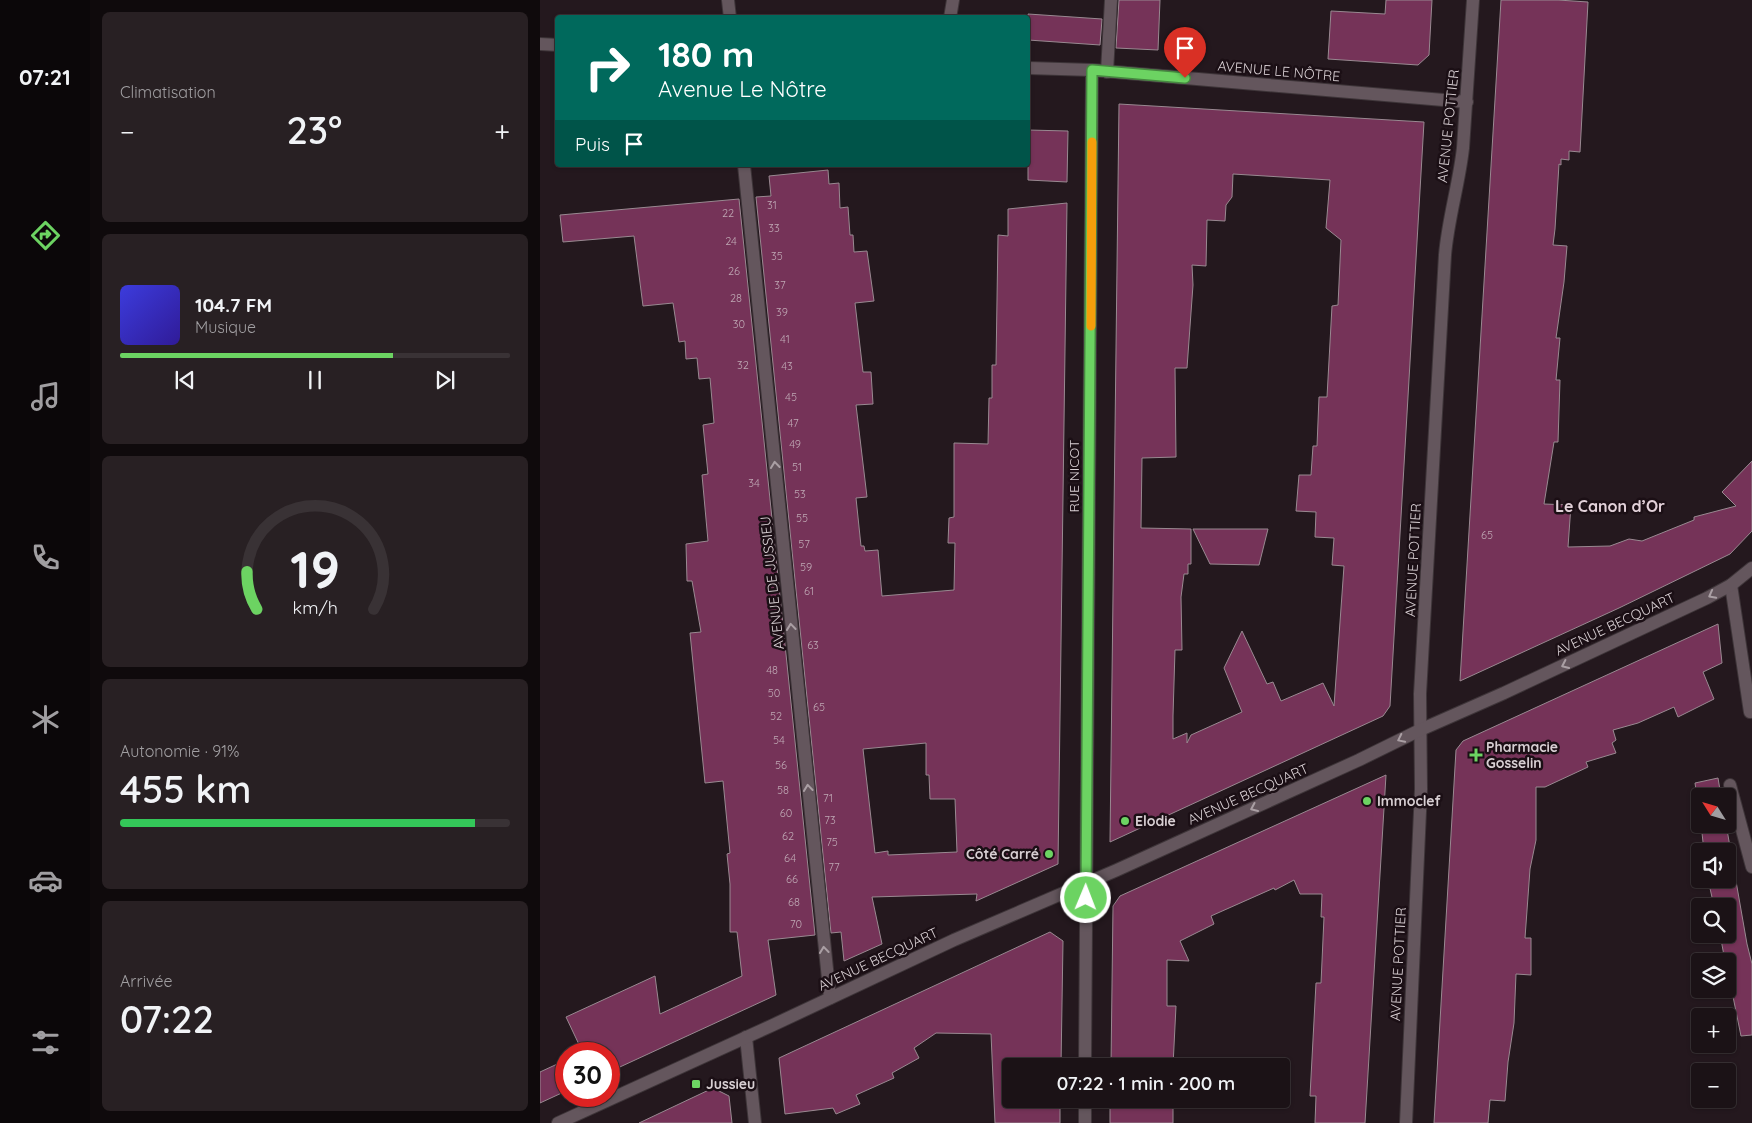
<!DOCTYPE html>
<html lang="fr">
<head>
<meta charset="utf-8">
<style>
  body { margin:0; font-family:Quicksand,sans-serif; background:#282023; color:#f1f3f6; height:100vh; display:flex; flex-direction:column; font-size:19px; white-space:nowrap }
  * { box-sizing:border-box; margin:0 }
  p { font-size:16px; color:#a09ea1 }
  .icon { flex:none; width:28px; height:28px; fill:none; stroke:currentColor; stroke-width:2; stroke-linecap:round; stroke-linejoin:round }
  .map { position:relative; flex:1; overflow:hidden }
  .sheet { display:flex; flex-direction:column; gap:12px; padding:12px; background:#0f0a0c; width:450px }
  .sheet>* { flex:none }
  .hud { position:absolute; left:15px; top:15px; width:475px; height:152px; border-radius:5px; box-shadow:0 1px 4px #0004,0 0 0 1px #393235; background:#00695c; color:#fff; overflow:hidden }
  .needle { width:32px; rotate:307deg }
  .controls { position:absolute; left:1151px; top:788px; display:grid; gap:10px }
  .controls a { display:grid; place-items:center; width:45px; height:45px; border-radius:5px; background:#1b1216; box-shadow:0 1px 4px #0004,0 0 0 1px #393235; font-size:25px }
  .speed { position:absolute; left:15px; top:1042px; display:flex; gap:10px; font-size:25px; font-weight:700; text-align:center }
  .speed>* { display:grid; place-content:center; width:65px; height:65px; border-radius:50%; background:#1b1216; box-shadow:0 1px 4px #0004,0 0 0 1px #393235; line-height:1 }
  .speed .limit { border:8px solid #d22; background:#fff; color:#111 }
  .pin { position:absolute; display:grid; place-items:center; width:42px; height:42px; color:#fff; margin:-51px -21px; border-radius:50% 50% 50% 0; rotate:-45deg; box-shadow:0 0 5px #0007 }
  .pin .icon { rotate:45deg }
  .me { position:absolute; width:55px; margin:-28px; rotate:1deg; stroke-linejoin:round; filter:drop-shadow(0 0 4px #0008) }
  .turn { display:flex; align-items:center; gap:18px; height:105px; padding:0 20px; font-size:22px }
  .turn .icon { width:65px; height:65px; stroke-width:2.5 }
  .turn b { display:block; font-size:35px; line-height:42px }
  .then { display:flex; align-items:center; height:48px; padding:0 20px; background:#0003; gap:10px; font-size:19px }
  .big { font-size:38px; font-weight:600; line-height:1.1 }
  .sheet .widget { flex:1; display:flex; flex-direction:column; justify-content:center; gap:8px; min-width:0; padding:0 18px; border-radius:8px; background:#282023 }
  .sheet .dial { align-items:center; gap:0 }
  .dial svg { height:130px; overflow:visible; fill:none; stroke:#393235; stroke-width:7; stroke-linecap:round; text-anchor:middle }
  .dial text { fill:#f1f3f6; stroke:none }
  .song { display:flex; align-items:center; gap:15px }
  .cover { width:60px; height:60px; border-radius:8px; background:linear-gradient(135deg,hsl(240 70% 55%),hsl(250 70% 35%)) }
  .played { height:5px; border-radius:2px; background:linear-gradient(90deg,#6cd362 70%,#393235 70%) }
  .keys { display:flex; justify-content:space-around; direction:ltr }
  .heat { display:flex; justify-content:space-between; align-items:center; font-size:28px; direction:ltr }
  .charge { height:8px; border-radius:4px; background:linear-gradient(90deg,#34c759 91%,#393235 0) }
  .trip { position:absolute; left:462px; top:1058px; width:288px; height:50px; border-radius:5px; background:#1b1216; box-shadow:0 1px 4px #0004,0 0 0 1px #393235; font-weight:600; line-height:50px; text-align:center }
  main { display:flex; flex:1; min-height:0 }
  .menu { display:flex; flex-direction:column; width:90px; justify-content:space-around; align-items:center; background:#0b0709; color:#a09ea1 }
  .menu .icon { width:35px; height:35px }
  .menu .on { color:#6cd362 }
  .menu b { font-size:22px; color:#f1f3f6 }
  .map>svg:first-child { display:block }
</style>
</head>
<body>
<main>
<nav class="menu">
<b>07:21</b>
<svg class="icon on" aria-label="directions" viewBox="0 0 24 24"><path d="M12 3l9 9-9 9-9-9zM9 14v-3h6M13 9l2 2-2 2"/></svg>
<svg class="icon" aria-label="music" viewBox="0 0 24 24"><path d="M9 18V5l10-2v13"/><circle cx="6" cy="18" r="3"/><circle cx="16" cy="16" r="3"/></svg>
<svg class="icon" aria-label="phone" viewBox="0 0 24 24"><path d="M5 4h4l2 5-3 2q2 4 5 5l2-3 5 2v4C11 20 4 13 5 4z"/></svg>
<svg class="icon" aria-label="climate" viewBox="0 0 24 24"><path d="M12 3v18M4 7l16 10M4 17L20 7"/></svg>
<svg class="icon" aria-label="car" viewBox="0 0 24 24"><path d="M5 17H2v-5l4-1 3-4h7l3 4 3 1v5h-3M9 17h6M6 11h13"/><circle cx="7" cy="17" r="2"/><circle cx="17" cy="17" r="2"/></svg>
<svg class="icon" aria-label="filters" viewBox="0 0 24 24"><path d="M4 7h16M4 17h16"/><circle cx="9" cy="7" r="2"/><circle cx="15" cy="17" r="2"/></svg>
</nav>
<section class="sheet">
<div class="widget"><p>Climatisation</p>
<div class="heat"><a>−</a><b class="big">23°</b><a>+</a></div>
</div>
<div class="widget">
<div class="song"><i class="cover"></i><div><b>104.7 FM</b><p>Musique</p></div></div>
<div class="played"></div>
<div class="keys"><svg class="icon" aria-label="previous" viewBox="0 0 24 24"><path d="M18 5L8 12l10 7zM5 5v14"/></svg><svg class="icon" aria-label="pause" viewBox="0 0 24 24"><path d="M8 5v14M16 5v14"/></svg><svg class="icon" aria-label="next" viewBox="0 0 24 24"><path d="M6 5l10 7-10 7zM19 5v14"/></svg></div>
</div>
<div class="widget dial"><svg viewBox="0 0 100 80">
<path d="M14 69A42 42 0 1 1 86 69"/>
<path d="M14 69A42 42 0 0 1 8 46" stroke="#6cd362"/>
<text x="50" y="56" font-size="32" font-weight="700">19</text>
<text x="50" y="72" font-size="11">km/h</text>
</svg></div>
<div class="widget"><p>Autonomie · 91%</p><b class="big">455 km</b><div class="charge"></div></div>
<div class="widget"><p>Arrivée</p><b class="big">07:22</b></div>
</section>
<div class="map">
<svg width="1212" height="1123" viewBox="0 0 1212 1123">
  <rect width="100%" height="100%" fill="#24181e"/>
  <path fill="#753358" stroke="#998991" fill-rule="evenodd" d="M579 0H620L618 50 576 48Z
    M846 0H892L889 55 878 65 788 59 791 11 845 14Z
    M961 0H1018L1048 2 1040 152 1029 151V160L1021 159V165L1019 164 1015 229 1013 245 1027 246 1024 282 1016 338H1020L1016 380H1020L1018 442H1014L1004 504 1031 505 1028 547 1070 546 1089 539 1102 541 1154 520V517L1196 506 1182 492 1212 461V531L1190 554 1079 608 920 681Z
    M488 14 562 19 560 45 488 40Z
    M579 104 884 122 850 706 843 716 570 842ZM693 174 790 180 786 228 801 240 798 305 792 306 787 397H779L777 446H773L771 475H759L756 511 776 512 775 537 794 538 792 565 804 566 794 706 783 683 741 701 733 682 727 684 702 631 684 668 702 712 651 735 647 743V733L633 739V716L635 650H642L641 597 644 574H648V564H651V529L601 528 602 458 636 457 635 368H647L653 285 652 265 666 266 667 220 685 221 686 205 692 197Z
    M488 130 528 131 527 182 488 180Z
    M288 170 289 184 299 183 300 208 308 207 310 235H313L314 252 327 251 334 301 315 303 323 372H331L333 404 316 405 327 497 316 498 321 546H324L325 551 338 550 342 596 414 590 415 543H408L409 518 414 517V443L448 444 449 398H452V365H456L458 235 468 236V209L527 203 518 864 436 901 437 894 332 897 342 944 304 961 301 932 291 933 216 197 231 196 229 176ZM386 743V775H389L390 799H415L417 852 348 855V851L335 853 323 749Z
    M199 199 275 935 228 940 236 995 69 1072V1054H41L43 1053 26 1017 115 976 120 1014 202 976 197 932H190V884L187 854 190 853 183 781 165 783 150 633 161 632 152 581H147L146 544 168 541 162 475 168 474 163 425 174 423 170 378 159 379 157 358 146 359 145 341 139 342 133 303 103 306 94 236 23 242 20 215Z
    M653 529H728L719 565 670 564Z
    M1178 624 1182 663 1163 672 1174 699 1138 717 1134 707 1098 723 1073 730 1076 740 1072 743 1076 753 1046 762 1048 767 1005 787H996V840L990 869 985 938H991V975L976 974 974 1023 968 1062 965 1101 950 1100 948 1123H894L916 750 923 741Z
    M846 775 825 1123H775L776 1096H770L776 983H781L784 917H781L782 894H760L754 880 735 890 734 888 671 916 674 924 640 941 649 961 627 960V1006H636L633 1066H571L573 906 580 896Z
    M1178 778 1181 796H1160V819L1155 783Z
    M1161 824H1186L1207 944 1212 964V1035L1201 1036 1188 972V961H1185L1180 934H1188V906H1174L1169 884V879H1188V851H1164Z
    M510 932 523 941 521 1066H471V1099H520V1123H455L451 1034 396 1033 374 1048 379 1058 352 1073 354 1078 316 1095 320 1104 296 1114 293 1108 245 1114 239 1058Z
    M26 1060V1091L0 1103V1072Z
    M173 1088 189 1096 192 1123H99Z
    M570 1099H633V1123H570Z"/>
  <g fill="none" stroke-linecap="round" stroke-linejoin="round">
    <g stroke="#3e3539" stroke-width="14">
      <path id="lane" d="M410 18 413 0
        M567 72 571 0
        M1190 785 1212 867"/>
    </g>
    <g stroke="#3e3539" stroke-width="14">
      <path id="street" d="M188 0 190 18
        M0 44 18 45
        M488 68 552 70 927 102
        M204 165 290 998
        M1191 585 1210 712
        M206 1037 215 1123
        M545 1066 552 70
        M545 1123V1099
        M866 1123 881 789 880 694 905 255C908 219 919 184 923 148L933 0"/>
    </g>
    <g stroke="#3e3539" stroke-width="14">
      <path id="secondary" d="M18 1123 233 1025 414 940 577 870 819 760 880 730 964 693 1167 598 1191 585 1212 568"/>
    </g>
    <use href="#lane" stroke="#64565d" stroke-width="12"/>
    <use href="#street" stroke="#64565d" stroke-width="12"/>
    <use href="#secondary" stroke="#64565d" stroke-width="12"/>
  </g>
  <defs><path id="oneway-chevron" d="M-2-3.5L2.5 0L-2 3.5" fill="none" stroke-width="1.6" stroke-linecap="round" stroke-linejoin="round" transform="scale(1.25)"/></defs>
  <g stroke="#aa9fa4">
    <use href="#oneway-chevron" transform="translate(235 465) rotate(-96)"/>
    <use href="#oneway-chevron" transform="translate(1172 595) rotate(152)"/>
    <use href="#oneway-chevron" transform="translate(251 627) rotate(-96)"/>
    <use href="#oneway-chevron" transform="translate(1025 665) rotate(155)"/>
    <use href="#oneway-chevron" transform="translate(861 739) rotate(154)"/>
    <use href="#oneway-chevron" transform="translate(268 788) rotate(-96)"/>
    <use href="#oneway-chevron" transform="translate(714 808) rotate(156)"/>
    <use href="#oneway-chevron" transform="translate(284 950) rotate(-96)"/>
  </g>
  <g fill="none" stroke-linecap="round" stroke-linejoin="round">
    <g stroke="#468940" stroke-width="12">
      <path id="route" d="M546 898 552 70 645 78"/>
    </g>
    <use href="#route" stroke="#6cd362" stroke-width="9"/>
    <path stroke="#f59e0b" stroke-width="9" d="M551 326 552 142"/>
  </g>
  <g fill="#6cd362" stroke="#1b0f15" stroke-width="2">
    <path d="M933.5 747.5h5v5h5v5h-5v5h-5v-5h-5v-5h5z"/>
    <circle cx="827" cy="801" r="5"/>
    <circle cx="585" cy="821" r="5"/>
    <circle cx="509" cy="854" r="5"/>
    <rect x="151" y="1079" width="10" height="10" rx="2.5"/>
  </g>
  <g text-anchor="middle" stroke-width="5" stroke-linejoin="round" paint-order="stroke">
    <g font-size="11" fill="#bfa8b4">
      <text x="232" y="209">31</text>
      <text x="188" y="217">22</text>
      <text x="234" y="232">33</text>
      <text x="191" y="245">24</text>
      <text x="237" y="260">35</text>
      <text x="194" y="275">26</text>
      <text x="240" y="289">37</text>
      <text x="196" y="302">28</text>
      <text x="242" y="316">39</text>
      <text x="199" y="328">30</text>
      <text x="245" y="343">41</text>
      <text x="203" y="369">32</text>
      <text x="247" y="370">43</text>
      <text x="251" y="401">45</text>
      <text x="253" y="427">47</text>
      <text x="255" y="448">49</text>
      <text x="257" y="471">51</text>
      <text x="214" y="487">34</text>
      <text x="260" y="498">53</text>
      <text x="262" y="522">55</text>
      <text x="947" y="539">65</text>
      <text x="264" y="548">57</text>
      <text x="266" y="571">59</text>
      <text x="269" y="595">61</text>
      <text x="273" y="649">63</text>
      <text x="232" y="674">48</text>
      <text x="234" y="697">50</text>
      <text x="279" y="711">65</text>
      <text x="236" y="720">52</text>
      <text x="239" y="744">54</text>
      <text x="241" y="769">56</text>
      <text x="243" y="794">58</text>
      <text x="288" y="802">71</text>
      <text x="246" y="817">60</text>
      <text x="290" y="824">73</text>
      <text x="248" y="840">62</text>
      <text x="292" y="846">75</text>
      <text x="250" y="862">64</text>
      <text x="294" y="871">77</text>
      <text x="252" y="883">66</text>
      <text x="254" y="906">68</text>
      <text x="256" y="928">70</text>
    </g>
    <g font-size="14" fill="#d8cfd3" stroke="#1b0f15">
      <text transform="translate(739 71) rotate(5)" y="5">AVENUE LE NÔTRE</text>
      <text transform="translate(908 126) rotate(-84)" y="5">AVENUE POTTIER</text>
      <text transform="translate(534 476) rotate(-90)" y="5">RUE NICOT</text>
      <text transform="translate(873 560) rotate(-87)" y="5">AVENUE POTTIER</text>
      <text transform="translate(232 583) rotate(-96)" y="5">AVENUE DE JUSSIEU</text>
      <text transform="translate(1075 624) rotate(-25)" y="5">AVENUE BECQUART</text>
      <text transform="translate(708 794) rotate(-24)" y="5">AVENUE BECQUART</text>
      <text transform="translate(338 959) rotate(-25)" y="5">AVENUE BECQUART</text>
      <text transform="translate(858 964) rotate(-87)" y="5">AVENUE POTTIER</text>
    </g>
    <g font-size="14" font-weight="bold" fill="#d8cfd3" stroke="#1b0f15" text-anchor="start">
      <text x="946" y="752">Pharmacie<tspan x="946" dy="16">Gosselin</tspan></text>
      <text x="837" y="806">Immoclef</text>
      <text x="595" y="826">Elodie</text>
      <text x="499" y="859" text-anchor="end">Côté Carré</text>
      <text x="166" y="1089">Jussieu</text>
    </g>
    <g font-size="16" font-weight="bold" fill="#e2d1d9" stroke="#1b0f15">
      <text x="1070" y="512">Le Canon d’Or</text>
    </g>
  </g>
</svg>
<div class="controls">
<a><svg class="needle" viewBox="-14 -14 28 28"><path d="M0-13l5 13h-10z" fill="#e53935"/><path d="M0 13l5-13h-10z" fill="#a09ea1"/></svg></a>
<a><svg class="icon" aria-label="sound" viewBox="0 0 24 24"><path d="M4 9h4l5-4v14l-5-4H4zM17 9q2 3 0 6"/></svg></a>
<a><svg class="icon" aria-label="search" viewBox="0 0 24 24"><circle cx="10" cy="10" r="6"/><path d="M15 15l6 6"/></svg></a>
<a><svg class="icon" aria-label="layers" viewBox="0 0 24 24"><path d="M12 4l9 5-9 5-9-5zM3 14l9 5 9-5"/></svg></a>
<a>+</a>
<a>−</a>
</div>
<div class="speed"><div class="limit">30</div></div>
<div class="pin" style="left:645px;top:78px;background:#d93025"><svg class="icon" aria-label="arrive" viewBox="0 0 24 24"><path d="M6 21V4h12l-3 4 3 4H6"/></svg></div>
<svg class="me" style="left:546px;top:898px" viewBox="-20 -20 40 40"><circle r="17" fill="#6cd362" stroke="#fff" stroke-width="3"/><path d="M0-11L8 9 0 5-8 9z" fill="#fff"/></svg>
<div class="trip">07:22 · 1 min · 200 m</div>
<div class="hud">
<div class="turn"><svg class="icon" aria-label="right" viewBox="0 0 24 24"><path d="M7 20v-9h11M14 6l5 5-5 5"/></svg><div><b>180 m</b>Avenue Le Nôtre</div></div>
<div class="then">Puis<svg class="icon" aria-label="arrive" viewBox="0 0 24 24"><path d="M6 21V4h12l-3 4 3 4H6"/></svg></div>
</div>
</div>
</main>
</body>
</html>
